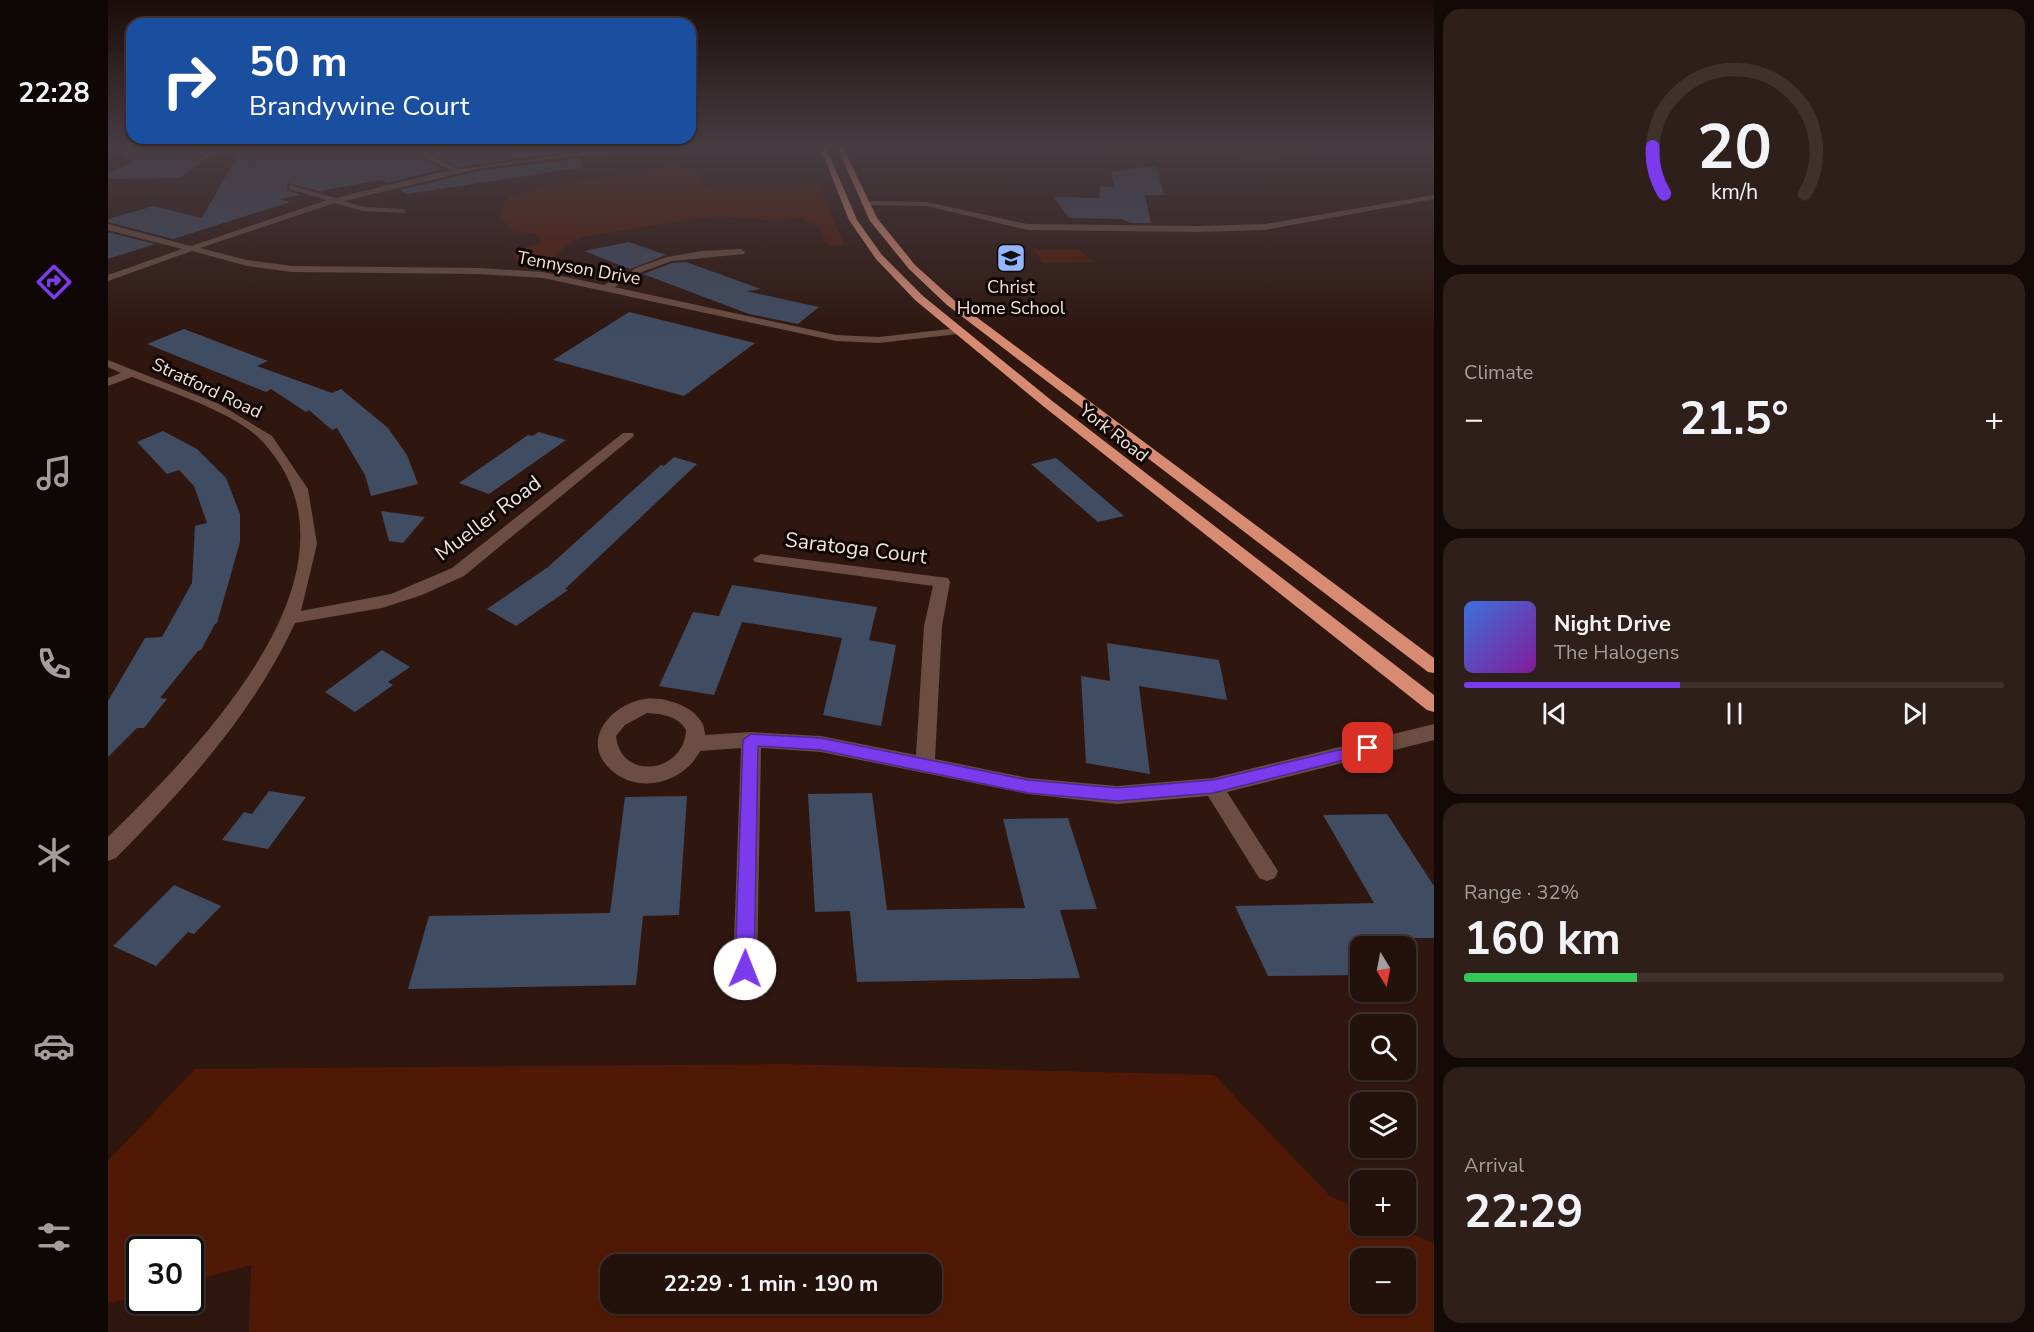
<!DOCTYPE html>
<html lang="en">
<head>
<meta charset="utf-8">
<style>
  body { margin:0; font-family:"Nunito Sans",sans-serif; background:#2f1f1a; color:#f1f3f6; height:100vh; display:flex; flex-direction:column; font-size:22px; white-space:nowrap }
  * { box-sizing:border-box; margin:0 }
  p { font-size:20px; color:#a39d9d }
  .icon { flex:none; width:33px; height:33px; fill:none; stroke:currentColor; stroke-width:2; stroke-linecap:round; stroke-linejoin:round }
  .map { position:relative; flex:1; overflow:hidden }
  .panel { display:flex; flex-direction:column; gap:9px; padding:9px; background:#130907; width:600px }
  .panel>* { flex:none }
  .hud { position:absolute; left:18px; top:18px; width:570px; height:126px; border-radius:18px; box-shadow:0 2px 4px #0004,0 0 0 2px #40312d; background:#1a4fa0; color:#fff; overflow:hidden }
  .needle { width:39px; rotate:170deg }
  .controls { position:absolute; left:1242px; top:936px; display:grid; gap:12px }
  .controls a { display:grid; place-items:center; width:66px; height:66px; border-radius:12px; background:#23110c; box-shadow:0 2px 4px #0004,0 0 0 2px #40312d; font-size:30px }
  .speed { position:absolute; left:18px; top:1236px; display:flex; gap:12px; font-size:30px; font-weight:700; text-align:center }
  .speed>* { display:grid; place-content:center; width:78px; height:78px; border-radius:50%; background:#23110c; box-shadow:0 2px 4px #0004,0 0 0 2px #40312d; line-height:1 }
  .speed .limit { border:3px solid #111; border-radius:9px; background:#fff; color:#111 }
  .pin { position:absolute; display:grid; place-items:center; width:51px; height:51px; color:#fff; margin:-26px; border-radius:12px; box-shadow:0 3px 9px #0006 }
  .me { position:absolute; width:66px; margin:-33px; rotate:1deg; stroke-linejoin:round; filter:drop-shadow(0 0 4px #0008) }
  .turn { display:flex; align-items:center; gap:21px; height:126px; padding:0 24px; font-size:27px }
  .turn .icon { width:78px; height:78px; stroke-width:2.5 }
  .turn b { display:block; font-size:42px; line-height:51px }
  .big { font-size:45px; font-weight:700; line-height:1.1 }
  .panel .widget { flex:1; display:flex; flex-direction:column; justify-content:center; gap:9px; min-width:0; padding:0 21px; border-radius:18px; background:#2f1f1a }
  .panel .dial { align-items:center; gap:0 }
  .dial svg { height:156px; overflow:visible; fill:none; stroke:#40312d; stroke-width:7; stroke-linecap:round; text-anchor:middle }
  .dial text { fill:#f1f3f6; stroke:none }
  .song { display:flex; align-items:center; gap:18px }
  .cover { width:72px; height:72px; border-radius:9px; background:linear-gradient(135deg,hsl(220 70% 55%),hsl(290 70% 35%)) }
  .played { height:6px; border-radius:3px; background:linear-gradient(90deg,#7c3aed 40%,#40312d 40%) }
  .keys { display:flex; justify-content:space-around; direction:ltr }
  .heat { display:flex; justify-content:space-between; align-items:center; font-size:33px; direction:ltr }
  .charge { height:9px; border-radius:4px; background:linear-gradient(90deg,#34c759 32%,#40312d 0) }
  .trip { position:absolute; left:492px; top:1254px; width:342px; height:60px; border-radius:18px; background:#23110c; box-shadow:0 2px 4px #0004,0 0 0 2px #40312d; font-weight:700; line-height:60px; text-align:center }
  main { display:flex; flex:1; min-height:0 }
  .dock { display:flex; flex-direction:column; width:108px; justify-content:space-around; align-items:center; background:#0e0705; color:#a39d9d }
  .dock .icon { width:42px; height:42px }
  .dock .current { color:#7c3aed }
  .dock b { font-size:27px; color:#f1f3f6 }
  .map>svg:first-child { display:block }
</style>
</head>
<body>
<main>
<nav class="dock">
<b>22:28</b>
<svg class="icon current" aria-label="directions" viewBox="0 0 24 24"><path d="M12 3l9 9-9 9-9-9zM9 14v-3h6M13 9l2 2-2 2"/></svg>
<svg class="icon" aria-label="music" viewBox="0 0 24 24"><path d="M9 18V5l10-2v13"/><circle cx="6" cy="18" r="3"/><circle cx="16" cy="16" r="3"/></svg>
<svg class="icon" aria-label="phone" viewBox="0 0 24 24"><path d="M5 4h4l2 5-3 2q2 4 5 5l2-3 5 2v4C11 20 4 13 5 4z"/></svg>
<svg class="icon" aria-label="climate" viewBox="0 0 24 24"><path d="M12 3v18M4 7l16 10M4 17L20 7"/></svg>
<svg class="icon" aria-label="car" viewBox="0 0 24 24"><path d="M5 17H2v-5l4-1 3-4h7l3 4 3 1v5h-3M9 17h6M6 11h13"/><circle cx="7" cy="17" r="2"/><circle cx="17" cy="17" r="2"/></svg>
<svg class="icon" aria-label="filters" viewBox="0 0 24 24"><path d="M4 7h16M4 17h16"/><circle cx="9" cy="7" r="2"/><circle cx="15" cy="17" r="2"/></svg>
</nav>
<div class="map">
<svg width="1326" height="1332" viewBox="0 0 1326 1332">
  <rect width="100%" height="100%" fill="#2f1710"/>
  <path fill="#501906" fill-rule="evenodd" d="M955 147H1241L1151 162 1093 153 1044 157 952 150Z
    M562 167 586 170 597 187 711 184 736 245H724L714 241 713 228 691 218 669 221 607 216 473 237C439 254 453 268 409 261L404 252 433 243 432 235 405 231 392 218C394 212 395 204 399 200 422 179 526 179 562 167Z
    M926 250H972L985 262 935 263Z
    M675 1064 1106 1075 1222 1196 1252 1210V1226H1286L1326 1244V1332H141L143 1265 83 1281 82 1250H32L31 1295 0 1304V1161L87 1069ZM1252 1258H1298V1304H1252ZM502 1264H824V1304H502Z"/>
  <path fill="#404c62" d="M3 147H106L89 157 88 163H93L71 178 0 179V172L26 162Z
    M134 147H291L335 169 279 183 273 180 212 191 180 183 179 190 193 195 171 199 182 202 65 239 0 222V219L46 206 94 218Z
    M301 147H464L466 151 350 167 317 150Z
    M471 158 476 167 299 194 292 190 370 171Z
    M1048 166 1056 195H1037L1043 223H1022L1014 219 961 218 946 197 991 198 992 186 1006 187 1003 172Z
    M0 232 47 244 0 259Z
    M521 242 558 255 522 269 476 251Z
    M578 262 653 289 638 291 711 307 690 324 641 314 535 274 564 263Z
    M521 312 647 343 576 396 445 360Z
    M76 329 160 361 149 366 224 393 233 389 280 428 299 455 310 484 263 496 257 475 229 428 224 430 201 410 198 412 163 389 158 392 39 344Z
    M55 431 89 449 118 478 132 514V542L109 623 107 624 93 650 90 651 52 698 59 699 36 728H29L0 757V701L37 638 54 637 84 583 87 526 99 523 86 486 71 470 59 474 29 442Z
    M431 432 458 440 381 494 351 483 420 435 424 436Z
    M566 457 589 464 457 589 460 590 408 626 379 609 440 567 553 465 556 466Z
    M948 458 967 474 1016 516 990 522 923 464Z
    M273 511 317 517 295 543 281 541Z
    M624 585 769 607 761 640 788 645 773 726 715 715 734 638 634 622 606 695 551 686 585 612 611 616Z
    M999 643 1111 660 1119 700 1031 686 1042 774 978 763 973 676 1002 681Z
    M274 650 302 667 280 682 285 685 247 712 217 692Z
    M161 791 198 797 160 849 114 840 136 812 144 814Z
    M764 793 779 910 917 908 895 819 960 818 989 909 952 910 972 978 749 982 742 911 707 912 700 794Z
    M579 796 571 915 535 916 528 985 300 989 321 916 502 913 517 797Z
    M1279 814 1326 886V938H1288L1293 946H1252V975L1160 976 1127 906 1266 903 1215 815Z
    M66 885 113 906 86 934 80 932 48 966 5 946Z"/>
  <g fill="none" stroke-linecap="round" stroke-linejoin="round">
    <path fill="#6b4d43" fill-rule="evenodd" d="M109 147H116L94 161H90V159Z
      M293 147 316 152 350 169 489 150 571 147 449 158 370 169 236 201 256 207 295 209 298 213 255 211 227 203 92 248 139 260 184 266 371 268 435 272 496 285 530 267 559 257 594 251 633 249 637 252 636 254 564 261 536 271 506 287 728 335 771 337 850 328 855 331 850 334 771 343 728 341 435 278 371 274 184 272 139 266 84 251 0 281V275L74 249 0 230V224L83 246 219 200 181 189V185L228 198 342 170Z
      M1326 195V199L1157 230 1091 232 919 230 819 206 756 205 752 203 756 201 819 202 919 224 1091 226 1157 224Z
      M0 360 111 404 164 436 200 489 209 544 193 611 283 594 344 568 515 433H525L526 436 356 576 314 595 274 608 187 623C145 714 78 787 8 858L0 861V837C88 750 272 568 154 441 128 413 60 391 24 377L0 386V378L13 373 0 367Z
      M653 554 840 578 842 582 834 626 827 759 920 778 1009 786 1105 778 1326 724V740L1119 792 1170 871 1167 878 1159 881 1151 878 1100 796 1009 804 920 794 713 752 653 748 649 969 646 978 637 981 628 978 625 969 633 748 592 751C576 783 531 795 503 770 471 741 503 704 537 699 559 696 597 709 597 735L643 732 713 736 808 755 816 626 825 586 647 562 645 559ZM539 713C555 714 570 716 578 730 576 774 512 781 508 736L517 725Z"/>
    <path fill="#d78b73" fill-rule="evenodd" d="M712 147H718L749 220 774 255 815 296 943 400 1326 695V712L1319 710 935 406 807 300 768 259 741 220Z
      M729 147H735L769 218 807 265 847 301 1326 658V673L1320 672 839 305 801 269 762 221Z"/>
  </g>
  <linearGradient id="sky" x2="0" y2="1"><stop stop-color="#1a0d09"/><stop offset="0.44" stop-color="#473c42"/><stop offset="1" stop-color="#473c42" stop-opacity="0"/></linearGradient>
  <rect width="1326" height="333" fill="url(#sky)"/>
  <path fill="#7c3aed" stroke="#51269a" stroke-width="1.5" d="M643 734 713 738 920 780 1009 788 1105 780 1260 743 1267 748 1260 754 1105 793 1009 801 920 793 713 750 650 746 646 969 643 975 637 978 630 975 627 969 635 740Z"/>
  <defs>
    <g id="school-square" transform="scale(1.5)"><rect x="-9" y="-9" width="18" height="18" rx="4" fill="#93b7fd" stroke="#100604"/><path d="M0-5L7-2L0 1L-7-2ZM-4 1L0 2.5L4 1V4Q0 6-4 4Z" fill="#111"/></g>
  </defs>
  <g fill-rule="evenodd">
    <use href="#school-square" x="903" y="258"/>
  </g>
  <g text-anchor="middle" stroke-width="6" stroke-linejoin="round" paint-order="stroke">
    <g font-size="18" fill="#f3e2dc" stroke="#100604">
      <text transform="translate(471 268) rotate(10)" y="6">Tennyson Drive</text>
      <text transform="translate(99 388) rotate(25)" y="6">Stratford Road</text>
      <text transform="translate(1006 433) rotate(38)" y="6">York Road</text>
    </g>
    <g font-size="18" fill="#f3e2dc" stroke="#100604">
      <text x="903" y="293">Christ<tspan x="903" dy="21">Home School</tspan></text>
    </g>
    <g font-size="21" fill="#f3e2dc" stroke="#100604">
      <text transform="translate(380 518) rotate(-37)" y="7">Mueller Road</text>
      <text transform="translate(748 548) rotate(7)" y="7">Saratoga Court</text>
    </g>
  </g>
</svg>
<div class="controls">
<a><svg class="needle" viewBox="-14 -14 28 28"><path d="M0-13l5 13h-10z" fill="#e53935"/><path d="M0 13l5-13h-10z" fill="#a39d9d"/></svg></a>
<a><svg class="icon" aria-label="search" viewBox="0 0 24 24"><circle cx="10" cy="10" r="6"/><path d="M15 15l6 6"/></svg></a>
<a><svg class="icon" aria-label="layers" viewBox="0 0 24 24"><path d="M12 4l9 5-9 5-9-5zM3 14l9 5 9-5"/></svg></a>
<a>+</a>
<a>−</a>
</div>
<div class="speed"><div class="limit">30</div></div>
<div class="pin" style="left:1260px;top:748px;background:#d93025"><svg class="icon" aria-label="arrive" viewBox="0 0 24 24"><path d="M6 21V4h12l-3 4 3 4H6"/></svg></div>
<svg class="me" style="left:637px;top:969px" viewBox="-20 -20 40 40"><circle r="19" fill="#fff"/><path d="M0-13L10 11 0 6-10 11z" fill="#7c3aed"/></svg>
<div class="trip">22:29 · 1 min · 190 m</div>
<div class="hud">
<div class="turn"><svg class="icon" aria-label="right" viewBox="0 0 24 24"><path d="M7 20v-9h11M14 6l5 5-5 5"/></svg><div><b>50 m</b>Brandywine Court</div></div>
</div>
</div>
<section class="panel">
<div class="widget dial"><svg viewBox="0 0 100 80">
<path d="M14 69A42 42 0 1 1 86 69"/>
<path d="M14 69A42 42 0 0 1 8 45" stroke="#7c3aed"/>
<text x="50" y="56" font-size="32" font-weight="700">20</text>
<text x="50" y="72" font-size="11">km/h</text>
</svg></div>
<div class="widget"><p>Climate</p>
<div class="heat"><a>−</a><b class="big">21.5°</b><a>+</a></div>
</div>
<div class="widget">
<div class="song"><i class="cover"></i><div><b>Night Drive</b><p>The Halogens</p></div></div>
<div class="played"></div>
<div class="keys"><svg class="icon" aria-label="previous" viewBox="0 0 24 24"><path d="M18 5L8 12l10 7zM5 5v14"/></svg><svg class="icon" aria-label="pause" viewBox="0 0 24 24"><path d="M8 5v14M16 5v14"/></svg><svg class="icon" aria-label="next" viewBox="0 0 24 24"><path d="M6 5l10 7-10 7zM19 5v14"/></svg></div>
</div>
<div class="widget"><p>Range · 32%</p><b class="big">160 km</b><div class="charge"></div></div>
<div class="widget"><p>Arrival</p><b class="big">22:29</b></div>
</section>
</main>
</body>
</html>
